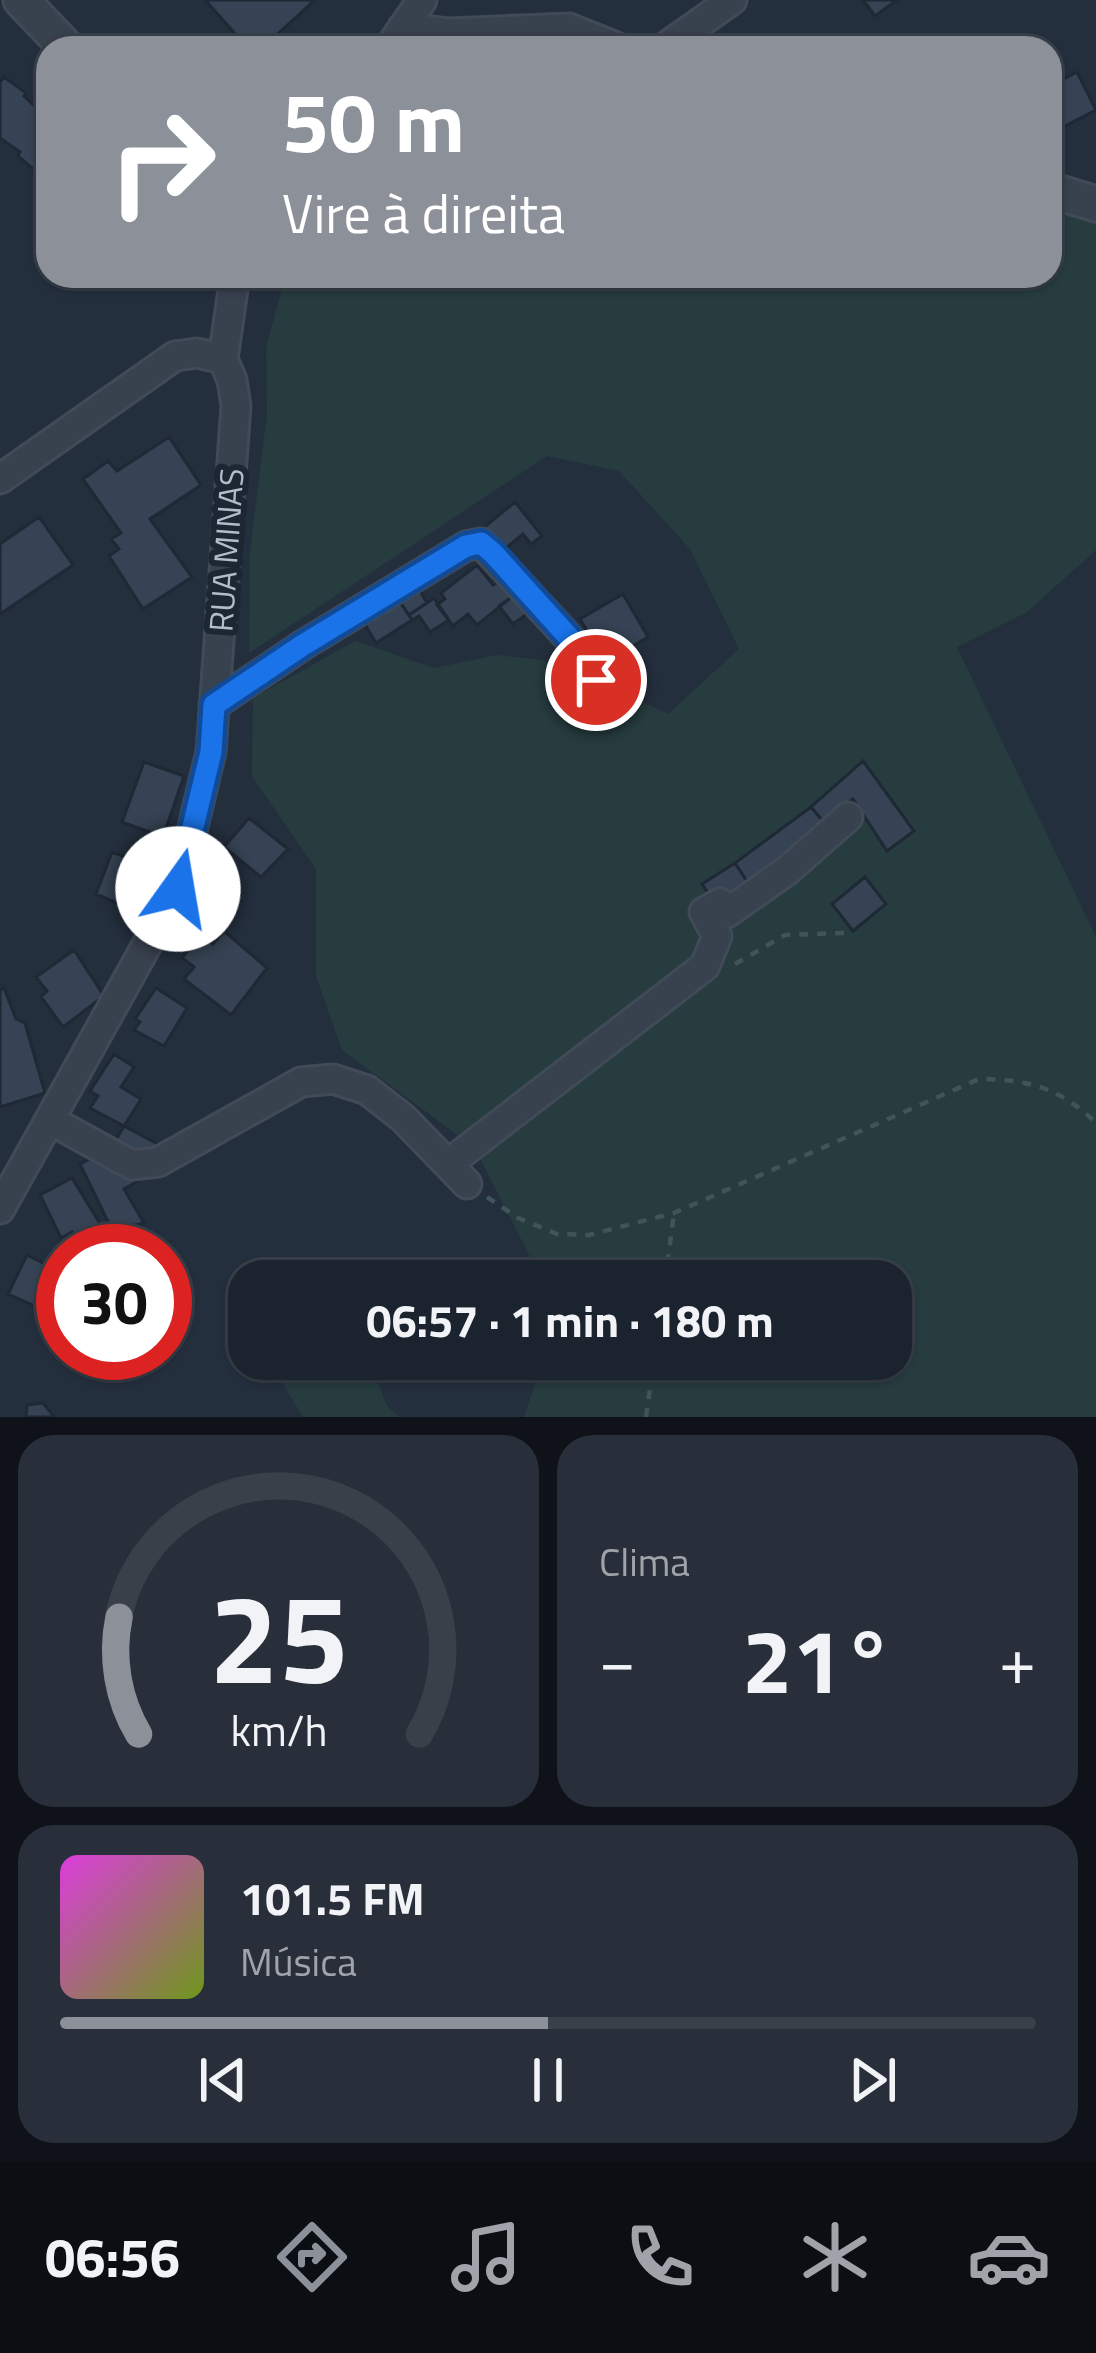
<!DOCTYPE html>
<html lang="pt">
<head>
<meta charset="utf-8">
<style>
  body { margin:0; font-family:"Titillium Web",sans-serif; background:#282f3a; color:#f1f3f6; height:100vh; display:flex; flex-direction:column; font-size:45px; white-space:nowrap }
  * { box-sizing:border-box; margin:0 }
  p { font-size:39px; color:#a0a4aa }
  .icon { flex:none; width:66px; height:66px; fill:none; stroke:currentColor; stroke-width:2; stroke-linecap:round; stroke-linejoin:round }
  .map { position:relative; height:1417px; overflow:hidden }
  .drawer { display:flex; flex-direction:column; gap:18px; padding:18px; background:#0f1319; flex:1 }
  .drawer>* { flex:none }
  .hud { position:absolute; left:36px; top:36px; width:1026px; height:252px; border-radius:36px; box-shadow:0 3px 9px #0004,0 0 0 3px #39404a; background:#8c9099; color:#fff; overflow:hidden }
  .speed { position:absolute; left:36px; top:1224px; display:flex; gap:24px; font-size:60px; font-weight:700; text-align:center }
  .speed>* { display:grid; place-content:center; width:156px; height:156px; border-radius:50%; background:#1b232e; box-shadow:0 3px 9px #0004,0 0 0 3px #39404a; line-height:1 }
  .speed .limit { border:18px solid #d22; background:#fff; color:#111 }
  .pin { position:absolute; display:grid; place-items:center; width:102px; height:102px; color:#fff; margin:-51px; border:6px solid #fff; border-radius:50%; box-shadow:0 3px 12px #0007 }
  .me { position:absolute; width:132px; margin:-66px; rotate:13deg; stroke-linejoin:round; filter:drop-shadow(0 0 9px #0008) }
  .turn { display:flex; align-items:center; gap:42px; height:252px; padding:0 48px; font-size:54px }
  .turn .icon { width:156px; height:156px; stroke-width:2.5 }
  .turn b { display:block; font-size:84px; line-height:102px }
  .big { font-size:90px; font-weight:700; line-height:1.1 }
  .drawer .card { flex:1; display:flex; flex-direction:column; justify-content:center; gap:18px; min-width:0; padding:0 42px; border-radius:36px; background:#282f3a }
  .drawer .dial { align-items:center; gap:0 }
  .dial svg { height:312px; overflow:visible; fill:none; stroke:#39404a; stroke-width:7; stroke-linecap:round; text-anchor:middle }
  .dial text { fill:#f1f3f6; stroke:none }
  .song { display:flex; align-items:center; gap:36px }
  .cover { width:144px; height:144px; border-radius:18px; background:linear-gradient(135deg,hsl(300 70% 55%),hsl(80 70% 35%)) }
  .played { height:12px; border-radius:6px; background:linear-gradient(90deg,#8c9099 50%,#39404a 50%) }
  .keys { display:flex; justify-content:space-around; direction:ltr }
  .heat { display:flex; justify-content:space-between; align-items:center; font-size:66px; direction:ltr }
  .drawer .tiles { flex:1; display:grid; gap:18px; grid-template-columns:1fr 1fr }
  .card:last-child { grid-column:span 2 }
  .trip { position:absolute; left:228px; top:1260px; width:684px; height:120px; border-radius:36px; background:#1b232e; box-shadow:0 3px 9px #0004,0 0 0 3px #39404a; font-weight:700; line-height:120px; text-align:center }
  .tabs { display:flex; height:192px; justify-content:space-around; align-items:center; background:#0b0e12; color:#a0a4aa }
  .tabs .icon { width:84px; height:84px }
  .tabs .selected { color:#8c9099 }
  .tabs b { font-size:54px; color:#f1f3f6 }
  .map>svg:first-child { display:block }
</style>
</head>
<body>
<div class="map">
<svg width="1096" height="1417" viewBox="0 0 1096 1417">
  <rect width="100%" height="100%" fill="#242f3e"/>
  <path fill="#263c3f" d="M1050 195 1096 215V550L1027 612 957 647 1096 937V1417H524L543 1359H891V1281H534L532 1261 475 1148 342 1050 316 976V869L252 776 253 698 355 641 434 668 497 655 558 662 668 714 739 649 690 549 619 471 547 456 249 653 250 552 267 413 266 348 282 289 292 276H1050Z
    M284 1359H369L387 1406 400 1417H303L277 1374Z"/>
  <path fill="#364354" stroke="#1f2835" stroke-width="3" d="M205 0H315L262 48H248Z
    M863 0H897L875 16Z
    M1077 72 1096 110 1061 128 1055 115 1050 118V86Z
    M4 77 26 93 24 96 48 119V182L18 156 20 152 0 138V82Z
    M169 437 201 485 150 519 192 577 143 609 109 556 119 549 111 539 121 533 83 479 108 461 117 471Z
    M515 502 542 536 531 544 523 534 501 552 482 529Z
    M39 517 73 565 0 614V544Z
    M477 565 493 585 501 580 513 596 477 625 468 614 453 626 437 605 445 599 441 593Z
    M500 576 530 612 513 624 499 606 513 596 501 580 493 585 491 582Z
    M418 587 427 603 409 615 398 599Z
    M623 594 648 637 606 662 580 619Z
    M434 598 449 620 430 632 419 616 412 620 409 615Z
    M398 599 412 620 376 643 363 621Z
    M863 761 914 831 887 851 853 799 822 820 811 807Z
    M144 762 184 776 163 837 122 822Z
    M811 807 827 826 750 886 735 863Z
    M249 818 288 849 261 877 224 847Z
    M112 852 164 872 158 886 145 883 135 911 96 894Z
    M735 863 752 889 731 902 712 899 702 884Z
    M865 877 886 904 853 931 832 904Z
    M224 931 267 968 231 1015 184 979 194 967 182 958 200 935 213 944Z
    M74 950 104 996 63 1027 41 997 47 991 36 977Z
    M4 988 16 1019 25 1023 45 1093 0 1107V990Z
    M156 988 187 1008 164 1046 134 1030 140 1022 135 1019Z
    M114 1054 134 1067 121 1087 141 1099 124 1126 90 1108 98 1096 90 1091Z
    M124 1126 167 1149 135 1158 112 1147Z
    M101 1153 130 1167 138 1181 124 1189 144 1223 112 1230 80 1164Z
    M72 1178 102 1227 76 1240 72 1232 61 1238 40 1195Z
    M27 1255 63 1273V1295L55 1315 8 1294Z
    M43 1403 54 1417H26L27 1405Z"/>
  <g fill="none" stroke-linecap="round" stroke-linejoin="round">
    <g stroke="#414a57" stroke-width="33">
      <path id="minor" d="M403 27 448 33 569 28 619 48
        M389 48 422 0
        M664 48 732 0
        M0 479 175 356 197 353 223 359
        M214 705 303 645 466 546 481 543 582 652 609 707
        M50 1120 132 1165 158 1162 301 1082 333 1079 367 1090 403 1118 467 1184
        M448 1164 705 966 717 936 704 912 720 903 727 913 788 870 848 817
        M0 1209 178 889 211 752 236 406 232 380 223 359 235 276"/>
    </g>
    <g stroke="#414a57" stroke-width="39">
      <path id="tertiary" d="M21 0 67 48
        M1050 190 1096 204"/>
    </g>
    <path stroke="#3f5557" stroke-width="4.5" stroke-dasharray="9 9" stroke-linecap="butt" d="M735 964 785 935 844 933
      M487 1197 518 1218 557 1234 589 1235 674 1213 979 1079C1027 1079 1061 1088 1096 1123
      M665 1281 674 1213
      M646 1417 654 1359"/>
    <use href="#minor" stroke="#38414e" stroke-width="27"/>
    <use href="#tertiary" stroke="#38414e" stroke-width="33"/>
  </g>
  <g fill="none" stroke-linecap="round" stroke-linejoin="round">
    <g stroke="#114b97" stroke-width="30">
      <path id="route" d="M178 889 211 752 214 705 303 645 466 546 481 543 493 553 582 652 596 680"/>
    </g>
    <use href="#route" stroke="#1a73e8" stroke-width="21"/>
  </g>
  <g text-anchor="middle" stroke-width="12" stroke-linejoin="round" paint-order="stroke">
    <g font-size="33" fill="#b4bcc9" stroke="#1d2633">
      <text transform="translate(226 550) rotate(-86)" y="12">RUA MINAS</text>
    </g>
  </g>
</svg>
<div class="speed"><div class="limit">30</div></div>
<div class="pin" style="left:596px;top:680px;background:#d93025"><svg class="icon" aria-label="arrive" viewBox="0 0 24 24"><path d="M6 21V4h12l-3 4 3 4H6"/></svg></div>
<svg class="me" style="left:178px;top:889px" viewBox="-20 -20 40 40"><circle r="19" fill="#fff"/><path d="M0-13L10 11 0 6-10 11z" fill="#1a73e8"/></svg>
<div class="trip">06:57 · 1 min · 180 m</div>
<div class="hud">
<div class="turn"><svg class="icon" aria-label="right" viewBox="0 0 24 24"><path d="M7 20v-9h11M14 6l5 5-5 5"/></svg><div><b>50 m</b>Vire à direita</div></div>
</div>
</div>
<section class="drawer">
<div class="tiles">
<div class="card dial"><svg viewBox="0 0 100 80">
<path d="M14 69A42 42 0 1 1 86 69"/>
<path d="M14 69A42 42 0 0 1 9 39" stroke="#8c9099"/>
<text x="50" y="56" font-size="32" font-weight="700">25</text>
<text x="50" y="72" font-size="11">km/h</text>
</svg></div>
<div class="card"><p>Clima</p>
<div class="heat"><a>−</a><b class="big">21°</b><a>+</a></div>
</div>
<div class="card">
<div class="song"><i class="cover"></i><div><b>101.5 FM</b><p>Música</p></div></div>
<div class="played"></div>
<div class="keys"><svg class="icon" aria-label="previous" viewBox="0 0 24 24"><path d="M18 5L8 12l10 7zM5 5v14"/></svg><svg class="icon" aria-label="pause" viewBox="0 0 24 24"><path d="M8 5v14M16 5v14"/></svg><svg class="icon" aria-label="next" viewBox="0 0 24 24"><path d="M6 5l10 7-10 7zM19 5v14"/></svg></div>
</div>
</div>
</section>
<nav class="tabs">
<b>06:56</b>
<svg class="icon selected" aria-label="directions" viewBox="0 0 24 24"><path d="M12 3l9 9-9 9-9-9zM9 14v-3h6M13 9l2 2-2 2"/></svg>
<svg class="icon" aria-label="music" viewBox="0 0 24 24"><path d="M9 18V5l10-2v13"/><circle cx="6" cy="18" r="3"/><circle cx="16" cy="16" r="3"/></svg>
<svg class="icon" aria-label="phone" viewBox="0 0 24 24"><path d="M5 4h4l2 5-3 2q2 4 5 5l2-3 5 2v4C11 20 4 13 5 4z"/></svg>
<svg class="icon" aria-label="climate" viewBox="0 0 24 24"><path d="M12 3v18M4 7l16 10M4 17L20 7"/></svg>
<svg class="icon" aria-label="car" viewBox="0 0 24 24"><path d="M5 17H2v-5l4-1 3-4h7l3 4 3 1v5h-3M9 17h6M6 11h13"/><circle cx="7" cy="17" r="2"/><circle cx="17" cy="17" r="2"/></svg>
</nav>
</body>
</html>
